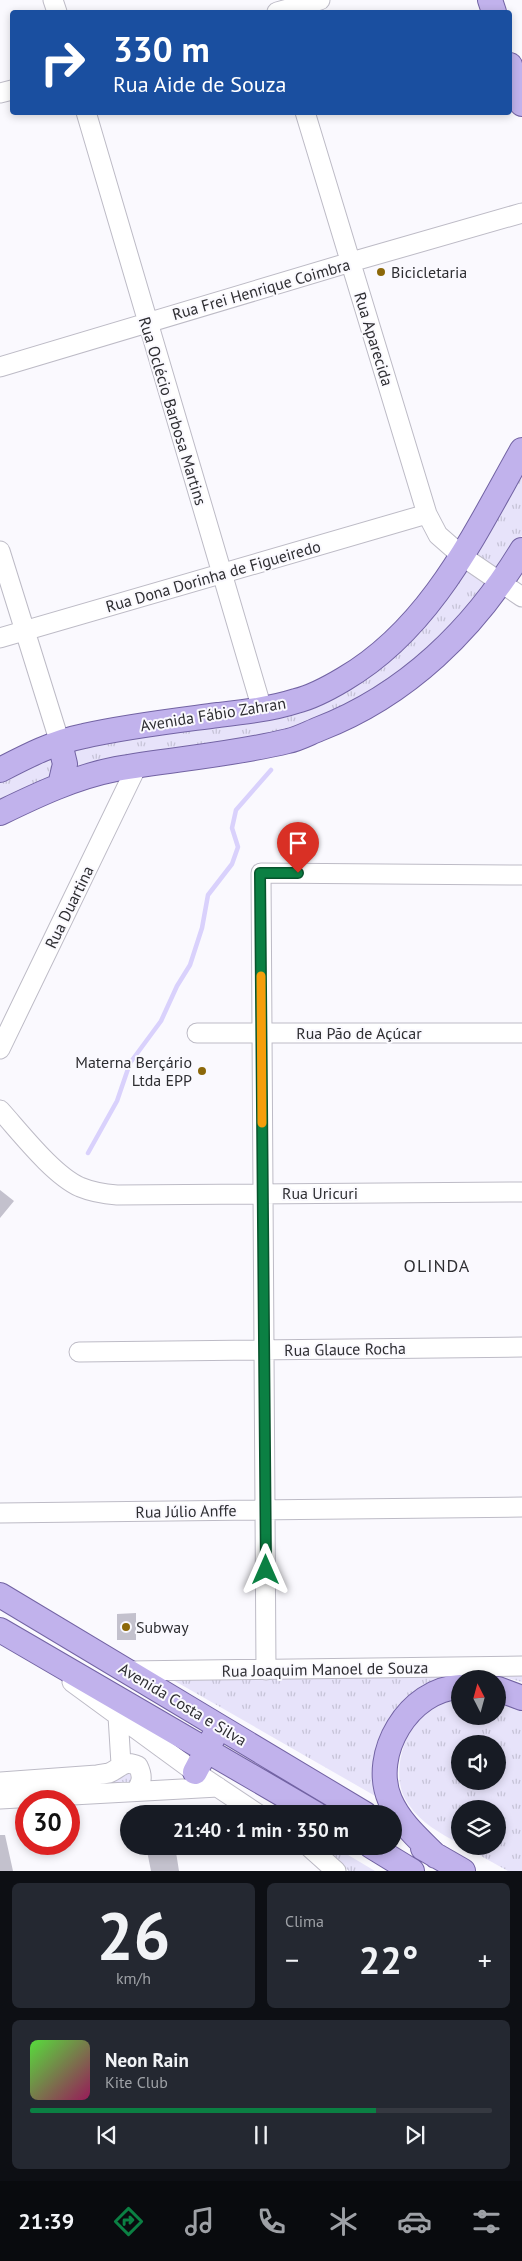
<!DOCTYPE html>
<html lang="pt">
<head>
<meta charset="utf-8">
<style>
  body { margin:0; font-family:"PT Sans",sans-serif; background:#242831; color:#f1f3f6; height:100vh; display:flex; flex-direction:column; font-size:19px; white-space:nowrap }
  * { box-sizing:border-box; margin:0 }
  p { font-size:16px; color:#9ea1a6 }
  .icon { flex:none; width:28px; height:28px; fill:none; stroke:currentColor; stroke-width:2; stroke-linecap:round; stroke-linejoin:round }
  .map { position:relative; height:1871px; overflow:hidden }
  .drawer { display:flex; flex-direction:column; gap:12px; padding:12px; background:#0d0f14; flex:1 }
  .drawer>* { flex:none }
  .hud { position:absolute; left:10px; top:10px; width:502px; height:105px; border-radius:5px; box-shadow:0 2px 8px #0003; background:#1a4fa0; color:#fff; overflow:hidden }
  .needle { width:32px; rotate:354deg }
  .controls { position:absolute; left:451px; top:1670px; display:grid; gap:10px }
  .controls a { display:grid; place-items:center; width:55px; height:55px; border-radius:50%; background:#171b24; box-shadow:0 2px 8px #0003; font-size:25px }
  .speed { position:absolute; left:15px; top:1790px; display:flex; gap:10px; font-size:25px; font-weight:700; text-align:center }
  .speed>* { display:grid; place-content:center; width:65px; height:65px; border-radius:50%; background:#171b24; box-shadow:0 2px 8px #0003; line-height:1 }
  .speed .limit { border:8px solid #d22; background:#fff; color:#111 }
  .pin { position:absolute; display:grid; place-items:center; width:42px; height:42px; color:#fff; margin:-51px -21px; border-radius:50% 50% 50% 0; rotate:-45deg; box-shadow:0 0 5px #0007 }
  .pin .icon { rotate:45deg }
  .me { position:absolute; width:55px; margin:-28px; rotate:0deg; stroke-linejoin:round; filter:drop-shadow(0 0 4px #0008) }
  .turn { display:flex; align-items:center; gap:18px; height:105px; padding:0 20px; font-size:22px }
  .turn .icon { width:65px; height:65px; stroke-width:2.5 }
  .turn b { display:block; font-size:35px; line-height:42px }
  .big { font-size:38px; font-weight:600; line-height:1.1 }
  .drawer .tile { flex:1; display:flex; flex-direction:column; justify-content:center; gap:8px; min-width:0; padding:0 18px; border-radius:8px; background:#242831 }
  .drawer .dial { align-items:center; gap:0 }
  .dial b { font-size:65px; line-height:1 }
  .song { display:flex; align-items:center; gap:15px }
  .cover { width:60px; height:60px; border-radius:8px; background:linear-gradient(135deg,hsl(110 70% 55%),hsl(330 70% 35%)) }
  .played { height:5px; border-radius:2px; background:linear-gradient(90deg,#0b8043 75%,#363941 75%) }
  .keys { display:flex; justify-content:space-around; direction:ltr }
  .heat { display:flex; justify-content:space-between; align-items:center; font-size:28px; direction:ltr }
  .drawer .tiles { flex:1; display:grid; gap:12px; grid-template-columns:1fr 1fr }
  .tile:last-child { grid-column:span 2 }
  .trip { position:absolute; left:120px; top:1805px; width:282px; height:50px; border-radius:25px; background:#171b24; box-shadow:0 2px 8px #0003; font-weight:600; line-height:50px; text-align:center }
  .menu { display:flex; height:80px; justify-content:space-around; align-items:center; background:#090b0e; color:#9ea1a6 }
  .menu .icon { width:35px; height:35px }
  .menu .current { color:#0b8043 }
  .menu b { font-size:22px; color:#f1f3f6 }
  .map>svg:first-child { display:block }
</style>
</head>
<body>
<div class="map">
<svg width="522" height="1871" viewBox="0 0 522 1871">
  <defs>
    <pattern id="grass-tufts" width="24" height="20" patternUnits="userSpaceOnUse" patternTransform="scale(1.25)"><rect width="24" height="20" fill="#e7e3fa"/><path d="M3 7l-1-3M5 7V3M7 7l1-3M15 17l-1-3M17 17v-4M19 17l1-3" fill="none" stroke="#c6c3d7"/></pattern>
  </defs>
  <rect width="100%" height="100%" fill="#faf9fe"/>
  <path fill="url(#grass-tufts)" fill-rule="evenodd" d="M522 460V535L498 577 468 556Z
    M463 565 492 582 463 622 348 714 0 807V777L59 749 326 697Z
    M522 1672V1682L500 1676 448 1680 404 1704 384 1801 166 1676Z
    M460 1693V1716H498V1695L522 1705V1871H508L463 1846H498V1809H460V1844C440 1833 422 1824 409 1805 386 1775 407 1718 438 1701 444 1697 453 1696 460 1693ZM460 1744H498V1781H460Z
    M132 1771 134 1778 129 1784 0 1789 118 1777Z
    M316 1846H333L375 1871H349Z"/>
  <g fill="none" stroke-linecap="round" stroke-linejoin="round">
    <path stroke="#d9d1fc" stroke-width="4.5" d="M88 1153 117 1101 130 1063 161 1021 177 986 190 965 202 928 208 895 232 864 238 847 232 828 236 810 271 770"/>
  </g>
  <path fill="#c3c1cd" d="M0 1190 14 1201 0 1218Z
    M136 1613V1640H117V1614Z
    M0 1835H5L13 1871H0Z
    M146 1846H175L179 1871H151Z"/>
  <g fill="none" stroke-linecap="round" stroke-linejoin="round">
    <g stroke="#bdbbc6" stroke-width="21">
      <path id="minor" d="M53 0 57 12
        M277 12 320 0
        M0 93 12 90
        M86 112 262 709
        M305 112 427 514 438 535 462 556 522 597
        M0 367 351 262 522 213
        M0 551 60 743
        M0 638 427 514
        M197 1033H522
        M0 1049 137 766
        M0 1110C20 1132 53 1175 80 1187 92 1192 104 1194 117 1195L522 1192
        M79 1352 522 1347
        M0 1513 522 1507
        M266 1670 261 873 522 875
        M128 1671 522 1666
        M72 1682 195 1772 258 1814
        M118 1716 121 1764
        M0 1782 97 1775C100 1774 105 1774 109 1773 121 1768 124 1759 138 1766 143 1776 142 1782 136 1791
        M0 1799 218 1787
        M308 1846 336 1871"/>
    </g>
    <g stroke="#7263a3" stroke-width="26">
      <path id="major" d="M490 0 494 12
        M510 65 522 104
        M0 770C27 756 54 742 84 736 128 726 173 721 218 715 244 712 271 709 296 701 313 697 329 688 344 679 431 628 474 535 522 450
        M60 785 65 764 60 743
        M0 813C37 795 75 777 116 769 173 759 231 755 288 741 298 739 309 733 319 729 407 695 474 629 522 550
        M0 1595 365 1814
        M0 1630 316 1814
        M498 1689 522 1698
        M195 1772 214 1736
        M371 1846 412 1871
        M423 1848 463 1871
        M436 1856C419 1839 400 1823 390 1800 370 1754 409 1689 460 1687"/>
    </g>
    <use href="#minor" stroke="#fff" stroke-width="19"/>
    <use href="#major" stroke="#c1b2ec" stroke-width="24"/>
  </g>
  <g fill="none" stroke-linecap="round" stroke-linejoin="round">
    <g stroke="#07532c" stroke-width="12">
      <path id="route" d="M266 1570 260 873H298"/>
    </g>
    <use href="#route" stroke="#0b8043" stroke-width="9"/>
    <path stroke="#f59e0b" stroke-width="9" d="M261 976 262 1123"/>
  </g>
  <g fill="#8c6809" stroke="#faf9fe" stroke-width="2">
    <circle cx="381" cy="272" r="5"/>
    <circle cx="202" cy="1071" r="5"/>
    <circle cx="126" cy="1627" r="5"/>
  </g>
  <g text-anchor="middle" stroke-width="4" stroke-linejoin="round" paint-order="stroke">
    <g font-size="16" fill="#2e2e32" stroke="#faf9fe" text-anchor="start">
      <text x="391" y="278">Bicicletaria</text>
      <text x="192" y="1068" text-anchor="end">Materna Berçário<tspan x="192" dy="18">Ltda EPP</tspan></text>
      <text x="136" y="1633">Subway</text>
    </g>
    <g font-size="16" fill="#2e2e32" stroke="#faf9fe">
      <text transform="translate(261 289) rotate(-16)" y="6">Rua Frei Henrique Coimbra</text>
      <text transform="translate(374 339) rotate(73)" y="6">Rua Aparecida</text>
      <text transform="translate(173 411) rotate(73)" y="6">Rua Oclécio Barbosa Martins</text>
      <text transform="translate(213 576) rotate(-16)" y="6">Rua Dona Dorinha de Figueiredo</text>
      <text transform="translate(213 714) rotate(-9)" y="6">Avenida Fábio Zahran</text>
      <text transform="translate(69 907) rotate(-64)" y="6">Rua Duartina</text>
      <text x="359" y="1039">Rua Pão de Açúcar</text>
      <text x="320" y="1199">Rua Uricuri</text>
      <text transform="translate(345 1349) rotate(-1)" y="6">Rua Glauce Rocha</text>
      <text transform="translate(186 1511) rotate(-1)" y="6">Rua Júlio Anffe</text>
      <text transform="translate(325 1669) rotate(-1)" y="6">Rua Joaquim Manoel de Souza</text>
      <text transform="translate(183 1704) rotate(31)" y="6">Avenida Costa e Silva</text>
    </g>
    <g font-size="18" letter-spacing="1" fill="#2e2e32" stroke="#faf9fe">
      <text x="437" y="1272">OLINDA</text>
    </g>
  </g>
</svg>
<div class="controls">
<a><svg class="needle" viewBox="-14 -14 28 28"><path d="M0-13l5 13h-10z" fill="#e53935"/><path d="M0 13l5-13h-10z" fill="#9ea1a6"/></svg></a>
<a><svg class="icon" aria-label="sound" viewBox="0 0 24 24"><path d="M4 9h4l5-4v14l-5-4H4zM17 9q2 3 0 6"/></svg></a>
<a><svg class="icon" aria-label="layers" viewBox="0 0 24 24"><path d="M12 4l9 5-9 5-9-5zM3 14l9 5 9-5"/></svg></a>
</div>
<div class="speed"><div class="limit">30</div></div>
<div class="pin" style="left:298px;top:873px;background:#d93025"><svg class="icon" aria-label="arrive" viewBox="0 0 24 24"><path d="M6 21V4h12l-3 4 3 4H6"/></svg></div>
<svg class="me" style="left:266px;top:1570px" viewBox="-20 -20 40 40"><path d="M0-17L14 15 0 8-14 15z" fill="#0b8043" stroke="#fff" stroke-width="4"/></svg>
<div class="trip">21:40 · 1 min · 350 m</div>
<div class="hud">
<div class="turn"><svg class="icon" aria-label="right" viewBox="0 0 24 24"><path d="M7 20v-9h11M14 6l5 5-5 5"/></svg><div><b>330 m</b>Rua Aide de Souza</div></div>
</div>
</div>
<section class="drawer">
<div class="tiles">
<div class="tile dial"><b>26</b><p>km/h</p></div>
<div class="tile"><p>Clima</p>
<div class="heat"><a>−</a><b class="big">22°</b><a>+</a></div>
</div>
<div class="tile">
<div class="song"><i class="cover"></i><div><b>Neon Rain</b><p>Kite Club</p></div></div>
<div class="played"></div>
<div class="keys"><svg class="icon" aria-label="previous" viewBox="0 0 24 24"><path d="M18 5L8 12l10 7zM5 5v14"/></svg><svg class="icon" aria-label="pause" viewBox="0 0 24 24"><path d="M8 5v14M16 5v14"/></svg><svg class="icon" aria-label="next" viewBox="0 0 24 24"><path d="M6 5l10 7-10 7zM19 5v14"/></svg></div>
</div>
</div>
</section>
<nav class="menu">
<b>21:39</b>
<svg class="icon current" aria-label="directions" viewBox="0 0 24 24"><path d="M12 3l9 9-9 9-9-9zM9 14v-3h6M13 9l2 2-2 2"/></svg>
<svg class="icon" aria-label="music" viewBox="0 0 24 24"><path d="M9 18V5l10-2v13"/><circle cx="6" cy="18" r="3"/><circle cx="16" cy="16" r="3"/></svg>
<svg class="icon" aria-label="phone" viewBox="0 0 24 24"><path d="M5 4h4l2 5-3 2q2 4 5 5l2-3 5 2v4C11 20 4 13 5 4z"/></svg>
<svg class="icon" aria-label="climate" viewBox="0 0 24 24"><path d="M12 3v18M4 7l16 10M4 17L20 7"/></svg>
<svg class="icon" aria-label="car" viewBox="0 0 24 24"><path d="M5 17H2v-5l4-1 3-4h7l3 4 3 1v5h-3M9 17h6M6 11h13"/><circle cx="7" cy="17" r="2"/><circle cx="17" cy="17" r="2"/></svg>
<svg class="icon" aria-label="filters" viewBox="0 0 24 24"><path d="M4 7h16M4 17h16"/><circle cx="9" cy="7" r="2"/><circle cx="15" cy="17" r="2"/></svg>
</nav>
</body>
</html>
